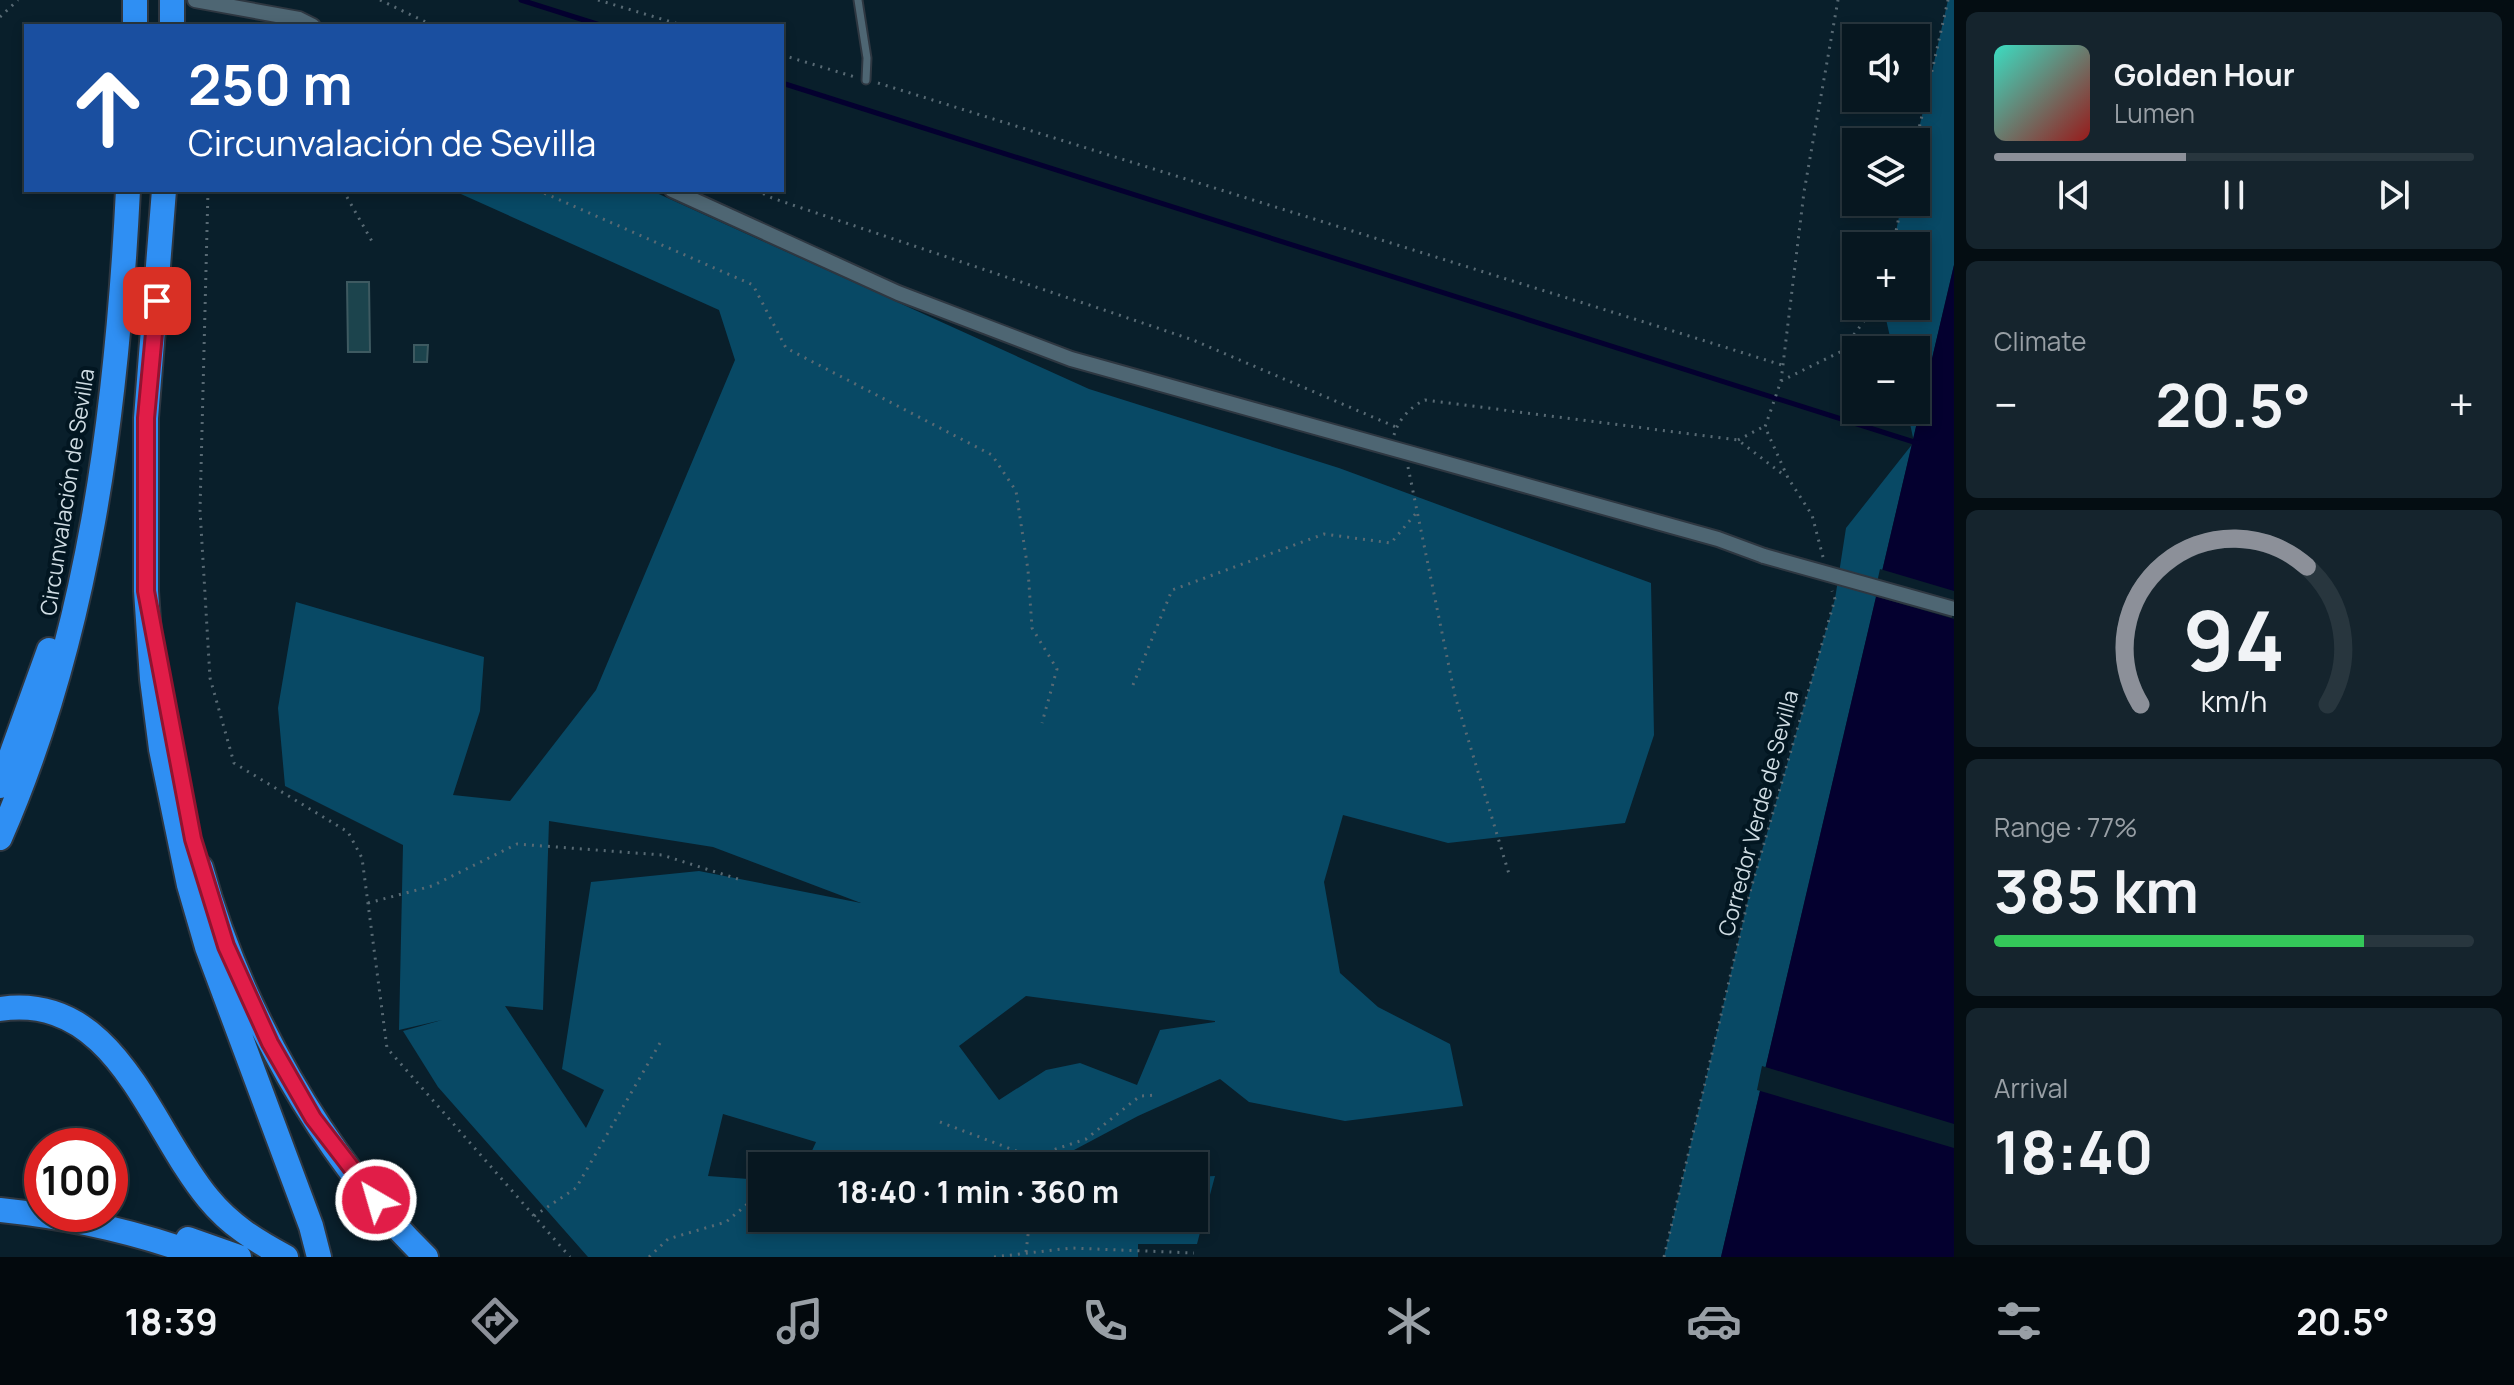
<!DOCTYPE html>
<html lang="en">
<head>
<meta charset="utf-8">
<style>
  body { margin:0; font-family:Manrope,sans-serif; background:#15242d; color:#f1f3f6; height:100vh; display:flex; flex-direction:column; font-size:30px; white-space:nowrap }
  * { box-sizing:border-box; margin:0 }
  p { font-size:26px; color:#989fa5 }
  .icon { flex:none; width:44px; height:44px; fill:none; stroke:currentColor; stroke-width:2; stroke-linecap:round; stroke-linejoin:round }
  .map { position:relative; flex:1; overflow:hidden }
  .drawer { display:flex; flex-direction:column; gap:12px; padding:12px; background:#040d12; width:560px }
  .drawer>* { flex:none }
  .banner { position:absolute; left:24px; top:24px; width:760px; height:168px; border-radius:0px; box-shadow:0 4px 12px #0003,0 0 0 2px #28363e; background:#1a4fa0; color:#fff; overflow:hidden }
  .fabs { position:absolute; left:1842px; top:24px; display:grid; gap:16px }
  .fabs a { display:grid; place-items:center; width:88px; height:88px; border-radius:0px; background:#071720; box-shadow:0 4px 12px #0003,0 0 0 2px #28363e; font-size:40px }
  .speed { position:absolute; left:24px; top:1128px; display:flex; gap:16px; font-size:40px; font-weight:700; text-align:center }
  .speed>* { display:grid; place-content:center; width:104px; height:104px; border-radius:50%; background:#071720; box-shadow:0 4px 12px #0003,0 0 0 2px #28363e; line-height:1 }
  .speed .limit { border:12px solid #d22; background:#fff; color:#111 }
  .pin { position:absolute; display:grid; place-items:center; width:68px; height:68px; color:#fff; margin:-34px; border-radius:16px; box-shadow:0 4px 12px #0006 }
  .me { position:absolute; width:88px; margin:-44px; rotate:322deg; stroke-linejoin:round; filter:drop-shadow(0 0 6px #0008) }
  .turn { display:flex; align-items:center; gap:28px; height:168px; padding:0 32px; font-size:36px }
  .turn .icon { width:104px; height:104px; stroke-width:2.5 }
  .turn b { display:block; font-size:56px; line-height:68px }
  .big { font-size:60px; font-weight:700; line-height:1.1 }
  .drawer .widget { flex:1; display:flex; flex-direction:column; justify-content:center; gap:12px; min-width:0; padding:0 28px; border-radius:12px; background:#15242d }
  .drawer .dial { align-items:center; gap:0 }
  .dial svg { height:208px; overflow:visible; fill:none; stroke:#28363e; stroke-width:7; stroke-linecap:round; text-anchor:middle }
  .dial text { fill:#f1f3f6; stroke:none }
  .song { display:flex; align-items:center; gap:24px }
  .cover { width:96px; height:96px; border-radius:12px; background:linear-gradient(135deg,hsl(170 70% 55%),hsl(0 70% 35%)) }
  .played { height:8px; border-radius:4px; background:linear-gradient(90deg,#8c9099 40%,#28363e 40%) }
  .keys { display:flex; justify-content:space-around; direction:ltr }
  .heat { display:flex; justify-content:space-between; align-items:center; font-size:44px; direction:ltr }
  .charge { height:12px; border-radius:6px; background:linear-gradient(90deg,#34c759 77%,#28363e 0) }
  .trip { position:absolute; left:748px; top:1152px; width:460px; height:80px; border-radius:0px; background:#071720; box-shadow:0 4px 12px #0003,0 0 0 2px #28363e; font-weight:700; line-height:80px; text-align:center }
  .tab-bar { display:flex; height:128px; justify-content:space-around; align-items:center; background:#03090d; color:#989fa5 }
  .tab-bar .icon { width:56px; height:56px }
  .tab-bar .active { color:#8c9099 }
  .tab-bar b { font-size:36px; color:#f1f3f6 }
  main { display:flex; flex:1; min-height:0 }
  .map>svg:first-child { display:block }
</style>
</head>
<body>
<main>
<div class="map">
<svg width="1954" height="1257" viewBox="0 0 1954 1257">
  <rect width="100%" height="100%" fill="#091f2b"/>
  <path fill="#084965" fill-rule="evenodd" d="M1948 0H1954V265L1721 1257H1664L1750 892 1835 599 1846 528 1914 442 1907 410H1916V350H1893L1883 306H1916V246H1893L1902 202H1916V142Z
    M452 190H650L1089 389 1339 468 1651 583 1654 735 1625 823 1448 843 1343 815 1324 882 1340 973 1378 1007 1450 1044 1463 1106 1345 1121 1249 1102 1220 1079 1138 1116 1044 1166H805L816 1142 723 1114 708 1176 762 1180V1218H1194V1177L1215 1176 1197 1244H1138V1257H588L438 1087 403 1031 442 1020 399 1030 403 845 285 786 278 708 296 602 484 657 480 711 453 795 510 801 596 690 735 360 719 310ZM549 821 713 847 861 903 699 871 591 882 562 1069 604 1090 586 1128 505 1006 543 1010ZM1026 996 1215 1021V1022L1160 1030 1137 1085 1080 1063 1046 1070 999 1100 959 1046Z"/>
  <path fill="#04002f" d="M1954 265V1257H1721Z"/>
  <path fill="#091f2b" d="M1880 569 1954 591V619L1874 596Z
    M1762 1066 1954 1124V1148L1757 1090Z"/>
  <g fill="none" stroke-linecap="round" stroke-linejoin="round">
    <path stroke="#04002f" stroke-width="5" d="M521 0 603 26
      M782 83 1917 443"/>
  </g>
  <path fill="#1c444d" stroke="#3e5a61" stroke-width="2" d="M347 282H369L370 352H348Z
    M414 345H428L427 362H414Z"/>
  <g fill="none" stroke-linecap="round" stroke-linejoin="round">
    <g stroke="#2e3741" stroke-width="11">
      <path id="service" d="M858 0 867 58 866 80"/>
    </g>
    <g stroke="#2e3741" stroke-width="18">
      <path id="minor" d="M195 0 299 19 313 26
        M672 190 898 293 1071 359 1718 539 1764 556"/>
    </g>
    <g stroke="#2e3741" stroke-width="28">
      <path id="motorway" d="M135 26V0
        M172 26V0
        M164 190 146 418V591L152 679 161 749 189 885 207 947 311 1226 319 1257
        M0 786 49 650
        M0 838C89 635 117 410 128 190
        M201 868C239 1007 322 1156 426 1257
        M0 1009C116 992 149 1127 208 1198 230 1225 256 1241 286 1257
        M0 1210C68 1217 140 1233 204 1257
        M188 1239 239 1257"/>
    </g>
    <path stroke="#586a74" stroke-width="3" stroke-dasharray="2 6" stroke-linecap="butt" d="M380 0 434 26
      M598 0 685 26
      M0 17 18 0
      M782 55 855 77
      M878 83 1782 365
      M1916 142 1948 0
      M208 190 200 510 210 678 234 763 348 832 362 858 387 1048 570 1257
      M343 190 374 245
      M537 190 753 285 786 348 992 455 1016 491 1028 570 1032 628 1057 669 1042 723
      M756 190 772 198 1193 340 1396 427
      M1893 246 1902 202
      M1781 381 1842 351 1875 306
      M1394 435C1398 420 1411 406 1425 400L1738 440 1785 476
      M1738 440 1763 427
      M1408 467 1455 696 1509 874
      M1823 557 1812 515 1788 478 1765 427 1781 381 1804 192 1838 0
      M1133 685 1172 590 1324 534 1391 543 1417 512
      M368 903 432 886 517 844 662 855 738 879
      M940 1122 1032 1157V1166
      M1032 1157 1086 1139 1140 1096 1158 1095
      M534 1216 576 1188 660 1043
      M1026 1252 1030 1218
      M649 1257 668 1239 726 1222 751 1201 762 1200
      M994 1257 1071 1248 1194 1253
      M1664 1257 1750 892 1835 599 1832 591"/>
    <use href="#service" stroke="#4e6673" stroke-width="7"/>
    <use href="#minor" stroke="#4e6673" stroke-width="14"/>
    <use href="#motorway" stroke="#2f8ff3" stroke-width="24"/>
    <g stroke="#2e3741" stroke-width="18" stroke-linecap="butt">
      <path id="minor-bridge" d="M1764 556 1954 609"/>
    </g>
    <use href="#minor-bridge" stroke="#4e6673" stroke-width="14"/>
  </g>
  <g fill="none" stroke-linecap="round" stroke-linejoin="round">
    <g stroke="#92132f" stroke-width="20">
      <path id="route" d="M157 301 146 418V591L193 839 226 946 270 1043 313 1118 376 1200"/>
    </g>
    <use href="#route" stroke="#e11d48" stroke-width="14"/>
  </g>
  <g text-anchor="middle" stroke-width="8" stroke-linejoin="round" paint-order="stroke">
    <g font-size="22" fill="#cfdce3" stroke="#021621">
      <text transform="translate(67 492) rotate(-81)" y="8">Circunvalación de Sevilla</text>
      <text transform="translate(1758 813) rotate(-75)" y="8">Corredor Verde de Sevilla</text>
    </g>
  </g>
</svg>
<div class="fabs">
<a><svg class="icon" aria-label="sound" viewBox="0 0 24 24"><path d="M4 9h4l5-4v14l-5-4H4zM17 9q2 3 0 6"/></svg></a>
<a><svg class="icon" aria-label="layers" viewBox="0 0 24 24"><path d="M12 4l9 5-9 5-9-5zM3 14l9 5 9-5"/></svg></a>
<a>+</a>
<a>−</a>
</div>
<div class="speed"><div class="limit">100</div></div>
<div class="pin" style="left:157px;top:301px;background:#d93025"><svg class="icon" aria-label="arrive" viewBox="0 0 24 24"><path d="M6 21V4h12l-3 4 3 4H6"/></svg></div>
<svg class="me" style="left:376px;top:1200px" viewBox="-20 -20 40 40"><circle r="17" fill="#e11d48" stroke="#fff" stroke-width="3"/><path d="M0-11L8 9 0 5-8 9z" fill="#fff"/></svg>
<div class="trip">18:40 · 1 min · 360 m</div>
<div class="banner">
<div class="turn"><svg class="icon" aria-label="ahead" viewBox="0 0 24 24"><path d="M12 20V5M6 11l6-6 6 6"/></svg><div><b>250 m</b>Circunvalación de Sevilla</div></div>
</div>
</div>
<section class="drawer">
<div class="widget">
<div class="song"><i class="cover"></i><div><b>Golden Hour</b><p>Lumen</p></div></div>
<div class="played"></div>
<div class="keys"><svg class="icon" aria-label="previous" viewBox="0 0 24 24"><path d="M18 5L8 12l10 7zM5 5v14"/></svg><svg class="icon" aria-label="pause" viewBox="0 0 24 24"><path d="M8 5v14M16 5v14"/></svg><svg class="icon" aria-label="next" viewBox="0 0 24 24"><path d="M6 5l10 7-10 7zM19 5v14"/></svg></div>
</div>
<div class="widget"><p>Climate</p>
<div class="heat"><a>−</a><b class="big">20.5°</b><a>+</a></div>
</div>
<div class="widget dial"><svg viewBox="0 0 100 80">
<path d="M14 69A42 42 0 1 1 86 69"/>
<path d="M14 69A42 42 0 0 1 78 16" stroke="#8c9099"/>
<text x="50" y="56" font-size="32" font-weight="700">94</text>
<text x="50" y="72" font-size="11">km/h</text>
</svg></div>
<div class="widget"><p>Range · 77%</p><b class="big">385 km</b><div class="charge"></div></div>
<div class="widget"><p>Arrival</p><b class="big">18:40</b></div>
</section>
</main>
<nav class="tab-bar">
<b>18:39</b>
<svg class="icon active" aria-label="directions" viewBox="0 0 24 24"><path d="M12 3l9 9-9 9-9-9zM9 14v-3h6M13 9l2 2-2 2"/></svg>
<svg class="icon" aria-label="music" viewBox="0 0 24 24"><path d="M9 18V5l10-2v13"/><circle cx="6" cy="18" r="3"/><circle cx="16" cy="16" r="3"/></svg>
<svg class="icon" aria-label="phone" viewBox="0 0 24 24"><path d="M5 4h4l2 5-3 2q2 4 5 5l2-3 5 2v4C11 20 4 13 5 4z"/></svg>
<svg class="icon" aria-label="climate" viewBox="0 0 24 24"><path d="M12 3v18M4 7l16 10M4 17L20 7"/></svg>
<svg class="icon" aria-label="car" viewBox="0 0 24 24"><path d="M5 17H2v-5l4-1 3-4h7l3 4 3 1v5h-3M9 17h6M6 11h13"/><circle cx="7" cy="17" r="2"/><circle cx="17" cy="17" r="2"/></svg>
<svg class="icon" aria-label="filters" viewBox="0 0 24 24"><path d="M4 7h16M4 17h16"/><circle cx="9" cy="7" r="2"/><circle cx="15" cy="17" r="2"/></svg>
<b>20.5°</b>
</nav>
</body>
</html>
